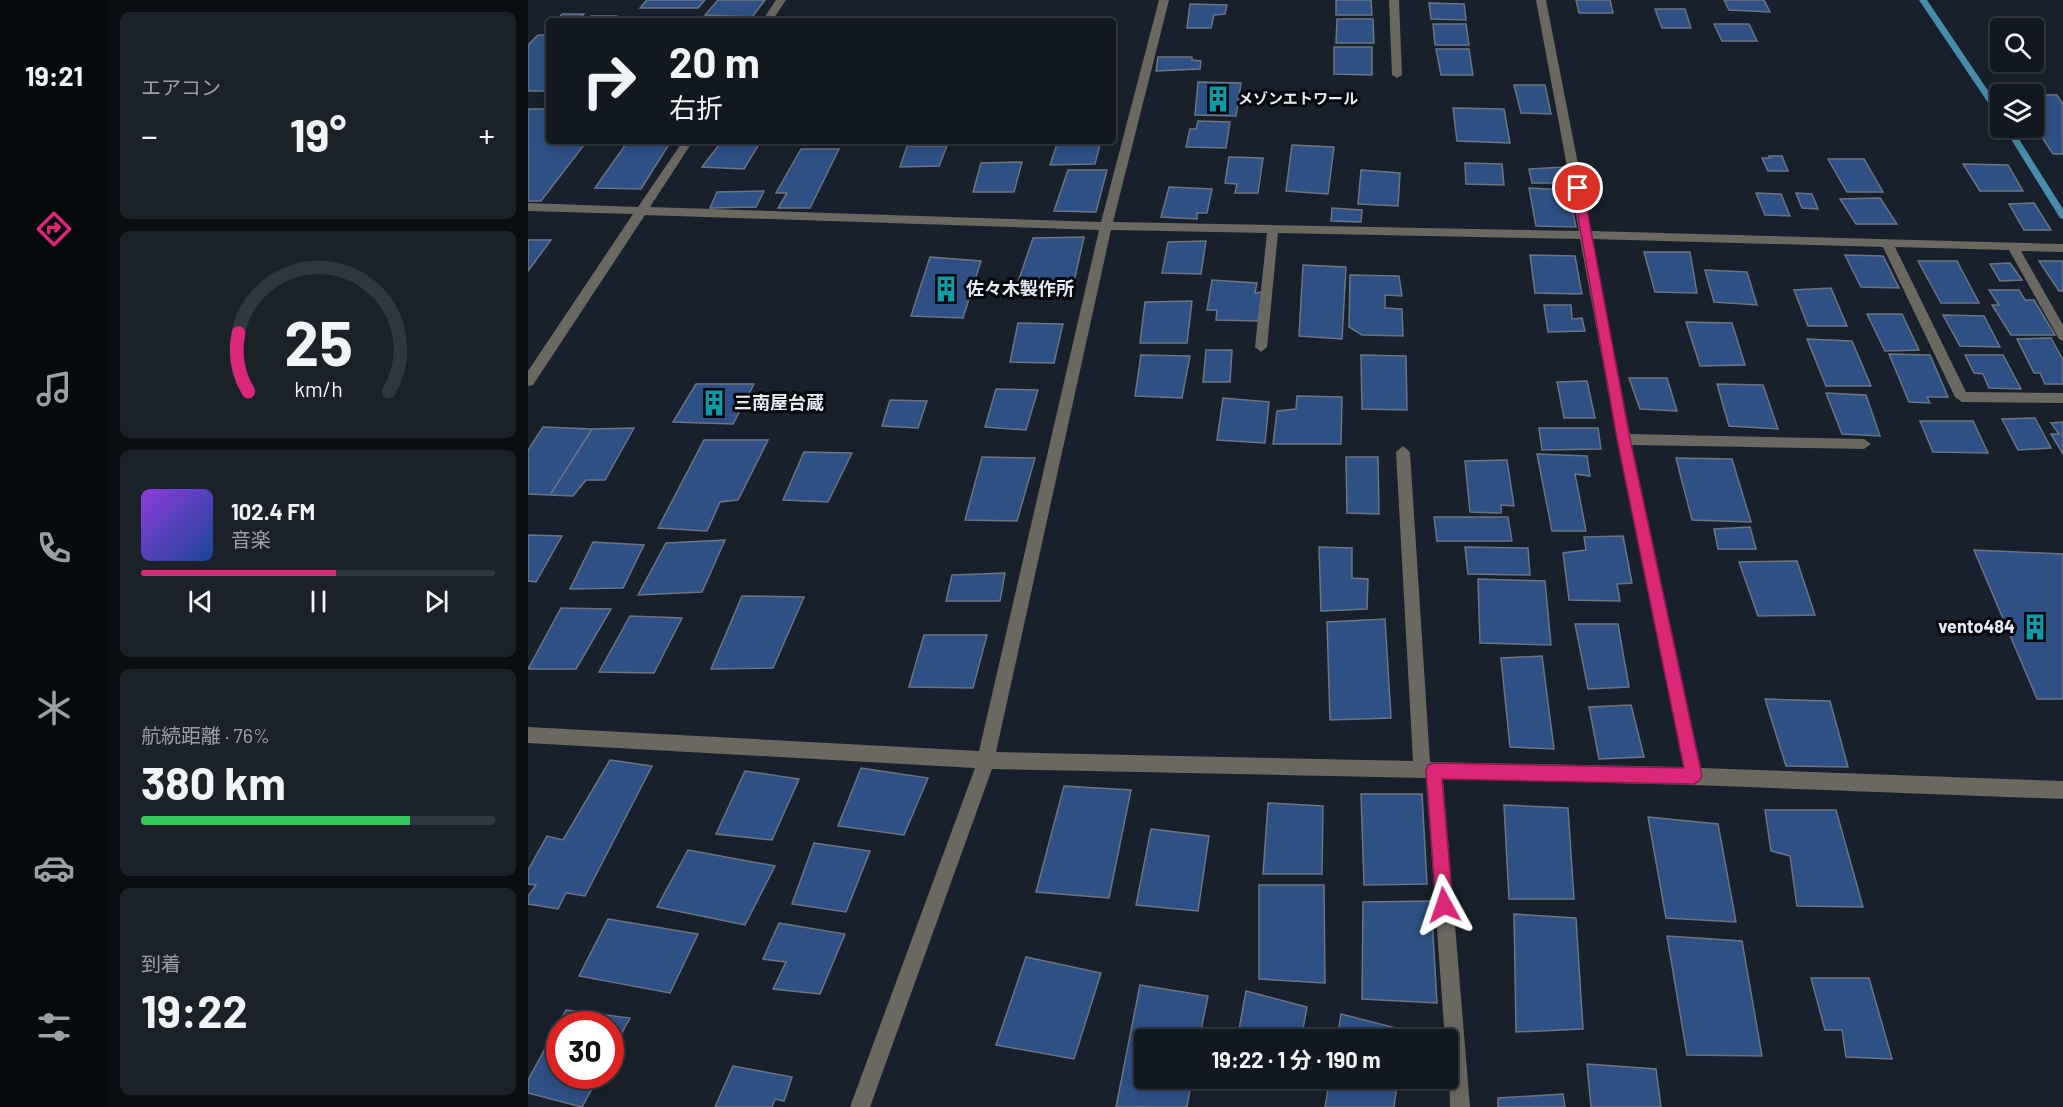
<!DOCTYPE html>
<html lang="ja">
<head>
<meta charset="utf-8">
<style>
  body { margin:0; font-family:Barlow,"Noto Sans JP",sans-serif; background:#1b2129; color:#f1f3f6; height:100vh; display:flex; flex-direction:column; font-size:22px; white-space:nowrap }
  * { box-sizing:border-box; margin:0 }
  p { font-size:20px; color:#9ca0a5 }
  .icon { flex:none; width:33px; height:33px; fill:none; stroke:currentColor; stroke-width:2; stroke-linecap:round; stroke-linejoin:round }
  .map { position:relative; flex:1; overflow:hidden }
  .sheet { display:flex; flex-direction:column; gap:12px; padding:12px; background:#0a0d12; width:420px }
  .sheet>* { flex:none }
  .top-card { position:absolute; left:18px; top:18px; width:570px; height:126px; border-radius:6px; box-shadow:0 3px 15px #0003,0 0 0 2px #31373e; background:#121820; color:#f1f3f6; overflow:hidden }
  .tools { position:absolute; left:1462px; top:18px; display:grid; gap:12px }
  .tools a { display:grid; place-items:center; width:54px; height:54px; border-radius:6px; background:#121820; box-shadow:0 3px 15px #0003,0 0 0 2px #31373e; font-size:30px }
  .speed { position:absolute; left:18px; top:1011px; display:flex; gap:12px; font-size:30px; font-weight:700; text-align:center }
  .speed>* { display:grid; place-content:center; width:78px; height:78px; border-radius:50%; background:#121820; box-shadow:0 3px 15px #0003,0 0 0 2px #31373e; line-height:1 }
  .speed .limit { border:9px solid #d22; background:#fff; color:#111 }
  .pin { position:absolute; display:grid; place-items:center; width:51px; height:51px; color:#fff; margin:-26px; border:3px solid #fff; border-radius:50%; box-shadow:0 2px 6px #0007 }
  .me { position:absolute; width:66px; margin:-33px; rotate:355deg; stroke-linejoin:round; filter:drop-shadow(0 0 4px #0008) }
  .turn { display:flex; align-items:center; gap:21px; height:126px; padding:0 24px; font-size:27px }
  .turn .icon { width:78px; height:78px; stroke-width:2.5 }
  .turn b { display:block; font-size:42px; line-height:51px }
  .big { font-size:45px; font-weight:700; line-height:1.1 }
  .sheet .tile { flex:1; display:flex; flex-direction:column; justify-content:center; gap:9px; min-width:0; padding:0 21px; border-radius:9px; background:#1b2129 }
  .sheet .dial { align-items:center; gap:0 }
  .dial svg { height:156px; overflow:visible; fill:none; stroke:#31373e; stroke-width:7; stroke-linecap:round; text-anchor:middle }
  .dial text { fill:#f1f3f6; stroke:none }
  .song { display:flex; align-items:center; gap:18px }
  .cover { width:72px; height:72px; border-radius:9px; background:linear-gradient(135deg,hsl(270 70% 55%),hsl(220 70% 35%)) }
  .played { height:6px; border-radius:3px; background:linear-gradient(90deg,#db2777 55%,#31373e 55%) }
  .keys { display:flex; justify-content:space-around; direction:ltr }
  .heat { display:flex; justify-content:space-between; align-items:center; font-size:33px; direction:ltr }
  .charge { height:9px; border-radius:4px; background:linear-gradient(90deg,#34c759 76%,#31373e 0) }
  .trip { position:absolute; left:606px; top:1029px; width:324px; height:60px; border-radius:6px; background:#121820; box-shadow:0 3px 15px #0003,0 0 0 2px #31373e; font-weight:700; line-height:60px; text-align:center }
  main { display:flex; flex:1; min-height:0 }
  .dock { display:flex; flex-direction:column; width:108px; justify-content:space-around; align-items:center; background:#070a0d; color:#9ca0a5 }
  .dock .icon { width:42px; height:42px }
  .dock .on { color:#db2777 }
  .dock b { font-size:27px; color:#f1f3f6 }
  .map>svg:first-child { display:block }
</style>
</head>
<body>
<main>
<nav class="dock">
<b>19:21</b>
<svg class="icon on" aria-label="directions" viewBox="0 0 24 24"><path d="M12 3l9 9-9 9-9-9zM9 14v-3h6M13 9l2 2-2 2"/></svg>
<svg class="icon" aria-label="music" viewBox="0 0 24 24"><path d="M9 18V5l10-2v13"/><circle cx="6" cy="18" r="3"/><circle cx="16" cy="16" r="3"/></svg>
<svg class="icon" aria-label="phone" viewBox="0 0 24 24"><path d="M5 4h4l2 5-3 2q2 4 5 5l2-3 5 2v4C11 20 4 13 5 4z"/></svg>
<svg class="icon" aria-label="climate" viewBox="0 0 24 24"><path d="M12 3v18M4 7l16 10M4 17L20 7"/></svg>
<svg class="icon" aria-label="car" viewBox="0 0 24 24"><path d="M5 17H2v-5l4-1 3-4h7l3 4 3 1v5h-3M9 17h6M6 11h13"/><circle cx="7" cy="17" r="2"/><circle cx="17" cy="17" r="2"/></svg>
<svg class="icon" aria-label="filters" viewBox="0 0 24 24"><path d="M4 7h16M4 17h16"/><circle cx="9" cy="7" r="2"/><circle cx="15" cy="17" r="2"/></svg>
</nav>
<section class="sheet">
<div class="tile"><p>エアコン</p>
<div class="heat"><a>−</a><b class="big">19°</b><a>+</a></div>
</div>
<div class="tile dial"><svg viewBox="0 0 100 80">
<path d="M14 69A42 42 0 1 1 86 69"/>
<path d="M14 69A42 42 0 0 1 9 39" stroke="#db2777"/>
<text x="50" y="56" font-size="32" font-weight="700">25</text>
<text x="50" y="72" font-size="11">km/h</text>
</svg></div>
<div class="tile">
<div class="song"><i class="cover"></i><div><b>102.4 FM</b><p>音楽</p></div></div>
<div class="played"></div>
<div class="keys"><svg class="icon" aria-label="previous" viewBox="0 0 24 24"><path d="M18 5L8 12l10 7zM5 5v14"/></svg><svg class="icon" aria-label="pause" viewBox="0 0 24 24"><path d="M8 5v14M16 5v14"/></svg><svg class="icon" aria-label="next" viewBox="0 0 24 24"><path d="M6 5l10 7-10 7zM19 5v14"/></svg></div>
</div>
<div class="tile"><p>航続距離 · 76%</p><b class="big">380 km</b><div class="charge"></div></div>
<div class="tile"><p>到着</p><b class="big">19:22</b></div>
</section>
<div class="map">
<svg width="1535" height="1107" viewBox="0 0 1535 1107">
  <rect width="100%" height="100%" fill="#18202b"/>
  <g fill="none" stroke-linecap="round" stroke-linejoin="round">
    <path fill="#478ca9" fill-rule="evenodd" d="M1391 0H1399L1473 110V118L1469 116Z
      M1476 128H1484L1535 209V219L1532 218Z"/>
  </g>
  <path fill="#2f5085" stroke="#6b7482" stroke-width="1.5" d="M119 0H177L170 8H112Z
    M190 0H237L224 17 177 15Z
    M808 0H843L844 15H808Z
    M1048 0H1082L1085 13H1051Z
    M1196 0H1236L1242 12 1201 10Z
    M901 3 936 4 938 20 903 19Z
    M662 4 699 5 697 14 686 15 683 28H659Z
    M1127 9H1157L1163 28H1134Z
    M34 14H56L50 21H28Z
    M63 16H88L83 21H58Z
    M809 19H845L846 43H808Z
    M905 24H938L941 45H907Z
    M1186 24H1221L1229 41H1194Z
    M10 35H21V91H0V45Z
    M806 47H844V75L806 74Z
    M908 49H941L945 75H913Z
    M630 57H664V60L673 61 672 69 628 71Z
    M670 82 713 83 708 116 667 115Z
    M986 85H1017L1023 114 993 113Z
    M1485 94 1529 95 1535 104V154H1525L1506 125V94Z
    M925 108 976 109 982 143 929 141Z
    M0 109H21V141H59L13 201H0Z
    M670 121 702 122 698 148 658 147 662 129H668Z
    M100 141H143L113 189 67 188Z
    M194 141H233L216 169 174 167Z
    M530 141H573L567 164 522 165Z
    M764 145 806 147 800 194 758 191Z
    M379 146H419L411 166 372 167Z
    M273 149H311L282 208H250L259 193H248Z
    M1241 156H1254L1260 171H1240L1234 158H1242Z
    M701 157 735 158 730 193H707L709 184 697 183Z
    M1300 159H1336L1355 192H1319Z
    M494 162 486 192H445L453 163Z
    M937 163 974 164 976 185 938 184Z
    M1435 164 1480 165 1495 191H1452Z
    M1037 167 1040 183H1004L1001 169Z
    M540 170H579L568 212 526 211Z
    M833 170 872 173 870 206 830 204Z
    M641 187 684 189 679 213H669V219L633 217Z
    M1001 188 1040 190 1048 227 1008 226Z
    M236 191 228 207 182 208 189 192Z
    M1228 193 1253 194 1262 216 1237 215Z
    M1268 193 1284 194 1290 209 1274 208Z
    M1352 198 1369 224H1328L1312 199Z
    M1506 203 1523 230H1496L1481 204Z
    M804 208 834 210 833 222 803 221Z
    M556 237 545 286 489 285 505 238Z
    M0 240H23L0 271Z
    M678 241 673 274 634 273 640 242Z
    M1116 252H1162L1169 293 1127 292Z
    M1002 255 1047 256 1054 294 1007 293Z
    M1317 255 1355 256 1371 288 1333 287Z
    M402 257 453 261 435 318 383 316Z
    M1390 261H1429L1451 303H1413Z
    M1511 261H1535V291H1531Z
    M1482 263 1494 280 1472 281 1462 264Z
    M775 265 818 267 814 339 771 336Z
    M1177 270 1219 272 1229 305 1186 302Z
    M822 275 871 276 874 296 857 295V308L874 309 875 336 834 335 821 327Z
    M684 280 729 283 727 293 734 292 730 321 688 320 689 310H679Z
    M1303 288 1319 326H1280L1266 290Z
    M1461 290H1491L1497 300H1506L1527 335H1483L1464 305H1471Z
    M664 301 659 343H612L617 302Z
    M1016 305H1043L1044 319 1054 318 1057 331 1020 332Z
    M1339 314H1374L1391 350 1357 351Z
    M1415 315 1456 316 1472 347 1432 346Z
    M1158 322 1204 323 1217 365 1172 366Z
    M490 323 535 324 526 363 482 362Z
    M1523 338 1535 360V384H1517L1512 373H1506L1489 339Z
    M1279 339 1324 341 1343 386H1298Z
    M678 350H704L702 382H675Z
    M1361 354 1402 355 1420 397H1399L1402 403 1381 402Z
    M613 355 662 356 654 398 607 396Z
    M833 355 878 356 879 410 834 409Z
    M1437 355H1475L1493 389 1461 388 1455 374 1446 373Z
    M1101 378H1139L1149 411 1112 409Z
    M1059 381 1067 418H1036L1029 382Z
    M168 384H226L205 424 145 422Z
    M1189 384 1235 385 1250 429 1201 426Z
    M468 389 510 390 498 430 457 427Z
    M1298 393 1338 395 1352 436 1314 434Z
    M769 396 814 397 813 444H745L749 411 768 409Z
    M695 398 741 402 737 443 689 440Z
    M362 400 399 401 390 428 354 426Z
    M1507 418 1523 448 1490 450 1474 419Z
    M1392 421H1445L1460 453 1405 452Z
    M1535 422V454L1523 434H1531L1523 423Z
    M15 427 64 429 22 495 0 494V450Z
    M106 428 77 480H58L45 496 22 495 64 429Z
    M1011 428H1070L1073 449 1014 450Z
    M176 440H240L210 500 192 502 179 531 130 528Z
    M276 452 324 453 300 502 255 500Z
    M1009 454 1059 456 1062 476 1047 474 1058 531H1024Z
    M454 457 507 458 489 521 437 520Z
    M818 457H850L851 514 819 513Z
    M1148 458 1204 459 1223 522 1164 520Z
    M979 460 986 506 973 505V513L942 512 937 461Z
    M906 517H980L984 541H909Z
    M1222 527 1228 549H1190L1186 529Z
    M0 535 34 536 8 582 0 581Z
    M1095 536 1104 583 1089 584 1092 601 1041 600 1035 553 1058 550 1056 537Z
    M197 540 174 592 110 595 138 543Z
    M65 542 116 545 95 588 42 589Z
    M791 547 824 548V578L840 579 839 609 793 611Z
    M937 547 1000 548 1002 575 940 574Z
    M1446 550 1535 554V699H1509Z
    M1269 561 1287 615 1230 616 1211 562Z
    M477 573 472 601H418L424 575Z
    M950 579 1017 581 1023 645 952 643Z
    M214 596 276 597 245 668 183 669Z
    M33 608 83 609 48 669H0Z
    M102 616 154 618 126 673 71 672Z
    M857 619 863 718 802 720 799 622Z
    M1047 624H1090L1101 687 1060 689Z
    M396 635H459L445 688 381 687Z
    M1014 656 1026 749 982 747 973 658Z
    M1237 699 1302 701 1320 767 1258 766Z
    M1103 705 1116 757 1071 759 1061 707Z
    M82 760 124 766 57 896 38 893 30 909 0 904V896L8 885 0 884V870L19 836 35 840Z
    M333 768 400 778 376 835 310 826Z
    M217 771 271 779 244 840 188 834Z
    M536 786 603 790 581 898 508 892Z
    M833 794H894L899 884 836 885Z
    M740 803 795 806 794 874H735Z
    M976 805 1040 808 1046 899H981Z
    M1237 810H1308L1335 907 1269 906 1262 856 1243 851Z
    M1120 817 1190 824 1208 922 1138 918Z
    M623 829 681 836 670 911 608 905Z
    M286 843 342 851 318 912 264 904Z
    M160 850 247 866 217 925 129 907Z
    M731 885H796L797 983 731 979Z
    M903 901 909 1003 834 999 835 902Z
    M986 914 1048 918 1055 1029 988 1032Z
    M80 919 170 934 142 993 51 976Z
    M251 923 317 934 292 994 245 989 258 962 235 959Z
    M1139 936 1214 941 1234 1056 1159 1055Z
    M498 957 573 973 546 1059 468 1045Z
    M1283 978H1341L1364 1059 1318 1057 1314 1030H1297Z
    M612 985 680 996 671 1040H616V1078H664L659 1107H588Z
    M718 991 779 1007 773 1040H709Z
    M38 1010 102 1018 82 1054V1024H32V1076H71L54 1107 0 1093V1080Z
    M813 1014 876 1030 875 1040H809Z
    M1059 1064 1128 1069 1133 1107H1063Z
    M205 1066 264 1077 256 1101 247 1099 244 1107H187Z
    M802 1078H870L866 1107H797Z
    M1035 1094 1037 1107H970V1098Z"/>
  <g fill="none" stroke-linecap="round" stroke-linejoin="round">
    <path fill="#6a6861" fill-rule="evenodd" d="M248 0H258L244 21H234Z
      M631 0H641L585 222 1051 231 1008 0H1018L1063 231 1535 244V252L1493 251 1535 325V341L1531 339 1481 250 1367 247 1438 392 1535 393V403L1434 402 1427 397 1355 247 1064 239 1102 434 1336 439 1343 444 1336 449 1104 445 1173 768 1535 781V799L1166 785 915 779 942 1107H922L920 1040H917L898 778 464 769 342 1107H322L447 768 0 743V727L451 751 571 230 117 215 5 385 0 386V371L105 214 0 211V203L110 207 155 141H165L122 207 573 222ZM583 230 739 233 727 347 733 352 739 347 750 233 1052 239 1089 439 1156 767 902 762 882 452 875 446 868 452 885 761 468 752Z
      M861 0H871L874 75 869 78 864 75Z"/>
  </g>
  <path fill="#db2777" stroke="#8e194d" stroke-width="1.5" d="M1050 185 1055 188 1102 439 1174 776 1171 781 1166 784 914 779 925 905 922 911 916 914 910 911 908 905 898 771 900 765 906 763 1156 768 1089 439 1045 188Z"/>
  <defs>
    <g id="building-bare" transform="scale(2.07)"><path d="M-4-6H4V6H1V3H-1V6H-4ZM-2.5-4.3h1.7v1.8h-1.7ZM.8-4.3h1.7v1.8H.8ZM-2.5-1h1.7V.8h-1.7ZM.8-1h1.7V.8H.8Z" fill="#0f9aa8" stroke="#07090e" stroke-width="2.5" paint-order="stroke"/></g>
  </defs>
  <g fill-rule="evenodd">
    <use href="#building-bare" x="690" y="99"/>
    <use href="#building-bare" x="418" y="289"/>
    <use href="#building-bare" x="186" y="403"/>
    <use href="#building-bare" x="1507" y="627"/>
  </g>
  <g text-anchor="middle" stroke-width="6" stroke-linejoin="round" paint-order="stroke">
    <g font-size="15" font-weight="bold" fill="#e6ebf3" stroke="#07090e" text-anchor="start">
      <text x="710" y="104">メゾンエトワール</text>
    </g>
    <g font-size="18" font-weight="bold" fill="#e6ebf3" stroke="#07090e" text-anchor="start">
      <text x="438" y="295">佐々木製作所</text>
      <text x="206" y="409">三南屋台蔵</text>
      <text x="1487" y="633" text-anchor="end">vento484</text>
    </g>
  </g>
</svg>
<div class="tools">
<a><svg class="icon" aria-label="search" viewBox="0 0 24 24"><circle cx="10" cy="10" r="6"/><path d="M15 15l6 6"/></svg></a>
<a><svg class="icon" aria-label="layers" viewBox="0 0 24 24"><path d="M12 4l9 5-9 5-9-5zM3 14l9 5 9-5"/></svg></a>
</div>
<div class="speed"><div class="limit">30</div></div>
<div class="pin" style="left:1050px;top:188px;background:#d93025"><svg class="icon" aria-label="arrive" viewBox="0 0 24 24"><path d="M6 21V4h12l-3 4 3 4H6"/></svg></div>
<svg class="me" style="left:916px;top:905px" viewBox="-20 -20 40 40"><path d="M0-17L14 15 0 8-14 15z" fill="#db2777" stroke="#fff" stroke-width="4"/></svg>
<div class="trip">19:22 · 1 分 · 190 m</div>
<div class="top-card">
<div class="turn"><svg class="icon" aria-label="right" viewBox="0 0 24 24"><path d="M7 20v-9h11M14 6l5 5-5 5"/></svg><div><b>20 m</b>右折</div></div>
</div>
</div>
</main>
</body>
</html>
